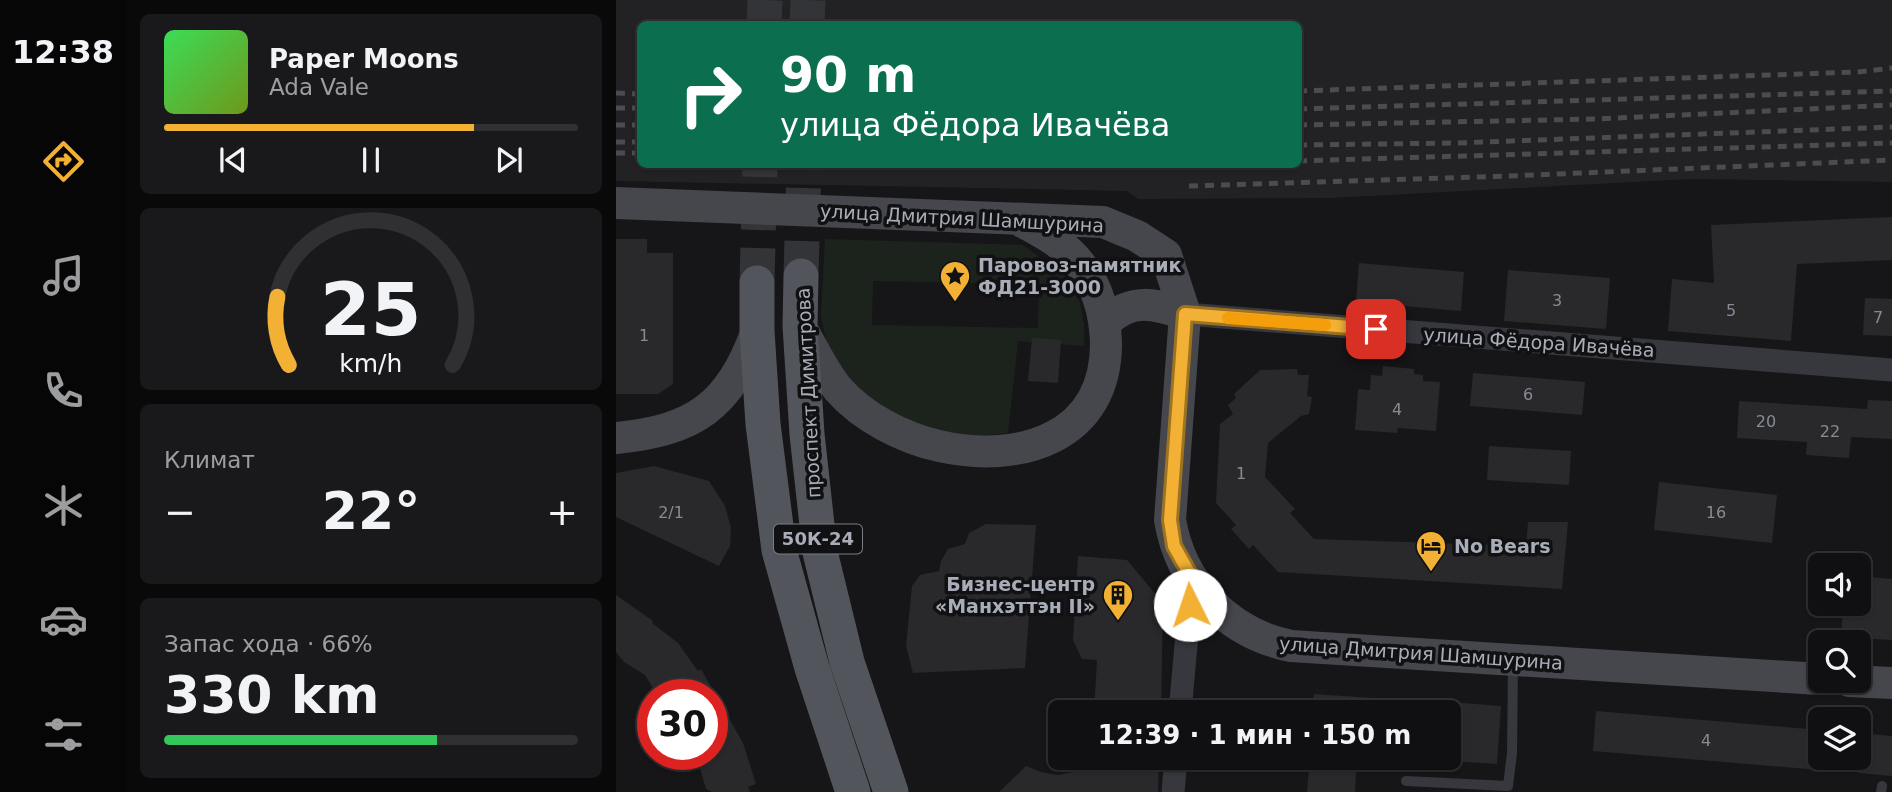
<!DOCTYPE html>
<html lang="ru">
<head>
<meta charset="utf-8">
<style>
  body { margin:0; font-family:"DejaVu Sans",sans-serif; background:#19191b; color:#f1f3f6; height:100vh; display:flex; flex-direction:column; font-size:26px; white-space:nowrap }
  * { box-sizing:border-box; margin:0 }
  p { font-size:23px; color:#9c9d9f }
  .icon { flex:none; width:38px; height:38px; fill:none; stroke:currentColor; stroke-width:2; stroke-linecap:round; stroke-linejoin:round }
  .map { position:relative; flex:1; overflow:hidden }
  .side { display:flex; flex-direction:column; gap:14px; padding:14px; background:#09090a; width:490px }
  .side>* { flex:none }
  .top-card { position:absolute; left:21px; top:21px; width:665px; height:147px; border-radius:10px; box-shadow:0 2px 5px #0004,0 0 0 2px #303032; background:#0b6e4f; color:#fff; overflow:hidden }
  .buttons { position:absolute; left:1192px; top:553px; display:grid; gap:14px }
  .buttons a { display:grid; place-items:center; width:63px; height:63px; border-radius:10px; background:#101012; box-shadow:0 2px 5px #0004,0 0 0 2px #303032; font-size:35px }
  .speed { position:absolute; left:21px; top:679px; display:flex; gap:14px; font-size:35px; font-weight:700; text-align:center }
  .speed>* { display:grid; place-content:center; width:91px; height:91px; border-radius:50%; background:#101012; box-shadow:0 2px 5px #0004,0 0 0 2px #303032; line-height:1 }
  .speed .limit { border:10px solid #d22; background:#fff; color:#111 }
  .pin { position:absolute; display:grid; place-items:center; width:60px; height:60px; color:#fff; margin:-30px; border-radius:14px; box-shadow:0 4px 10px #0006 }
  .me { position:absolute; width:77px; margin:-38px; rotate:356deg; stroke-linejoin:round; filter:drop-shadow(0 0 5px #0008) }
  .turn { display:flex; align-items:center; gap:24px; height:147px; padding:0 28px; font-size:32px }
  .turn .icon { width:91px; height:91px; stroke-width:2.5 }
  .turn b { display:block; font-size:49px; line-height:60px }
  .big { font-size:52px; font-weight:800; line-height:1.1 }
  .side .card { flex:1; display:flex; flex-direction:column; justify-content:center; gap:10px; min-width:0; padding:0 24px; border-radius:10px; background:#19191b }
  .side .dial { align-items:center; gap:0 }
  .dial svg { height:182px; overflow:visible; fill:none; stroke:#303032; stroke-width:7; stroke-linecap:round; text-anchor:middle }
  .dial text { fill:#f1f3f6; stroke:none }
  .song { display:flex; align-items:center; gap:21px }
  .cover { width:84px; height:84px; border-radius:10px; background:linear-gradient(135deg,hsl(130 70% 55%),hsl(80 70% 35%)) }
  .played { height:7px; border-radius:4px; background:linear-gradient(90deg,#f2b134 75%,#303032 75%) }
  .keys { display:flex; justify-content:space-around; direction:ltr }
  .heat { display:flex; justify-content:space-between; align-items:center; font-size:38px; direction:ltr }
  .charge { height:10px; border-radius:5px; background:linear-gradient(90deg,#34c759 66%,#303032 0) }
  .trip { position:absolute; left:432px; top:700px; width:413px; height:70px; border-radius:10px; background:#101012; box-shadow:0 2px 5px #0004,0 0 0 2px #303032; font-weight:800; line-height:70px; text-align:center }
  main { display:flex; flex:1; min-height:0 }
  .dock { display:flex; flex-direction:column; width:126px; justify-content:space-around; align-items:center; background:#060607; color:#9c9d9f }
  .dock .icon { width:49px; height:49px }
  .dock .current { color:#f2b134 }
  .dock b { font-size:32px; color:#f1f3f6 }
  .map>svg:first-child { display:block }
</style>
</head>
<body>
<main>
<nav class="dock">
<b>12:38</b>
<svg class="icon current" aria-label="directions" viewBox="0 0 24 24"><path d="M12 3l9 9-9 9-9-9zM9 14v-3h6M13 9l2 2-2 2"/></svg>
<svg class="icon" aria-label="music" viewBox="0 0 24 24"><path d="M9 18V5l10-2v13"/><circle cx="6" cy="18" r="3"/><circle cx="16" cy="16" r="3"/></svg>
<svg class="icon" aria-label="phone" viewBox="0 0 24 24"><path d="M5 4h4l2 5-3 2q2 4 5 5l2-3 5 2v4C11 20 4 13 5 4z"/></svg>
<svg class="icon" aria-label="climate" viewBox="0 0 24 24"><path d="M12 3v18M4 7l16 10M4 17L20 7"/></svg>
<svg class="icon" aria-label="car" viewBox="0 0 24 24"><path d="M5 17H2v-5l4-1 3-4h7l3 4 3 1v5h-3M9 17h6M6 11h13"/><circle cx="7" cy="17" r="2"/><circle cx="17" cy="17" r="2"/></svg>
<svg class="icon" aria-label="filters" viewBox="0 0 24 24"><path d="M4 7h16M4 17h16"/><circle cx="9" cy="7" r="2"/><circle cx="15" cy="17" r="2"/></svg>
</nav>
<section class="side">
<div class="card">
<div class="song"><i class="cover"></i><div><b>Paper Moons</b><p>Ada Vale</p></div></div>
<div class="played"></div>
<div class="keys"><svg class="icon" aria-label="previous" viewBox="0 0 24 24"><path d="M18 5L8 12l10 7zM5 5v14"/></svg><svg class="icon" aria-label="pause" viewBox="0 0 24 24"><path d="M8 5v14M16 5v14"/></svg><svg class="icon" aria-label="next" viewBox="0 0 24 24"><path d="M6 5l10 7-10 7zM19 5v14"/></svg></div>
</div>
<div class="card dial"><svg viewBox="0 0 100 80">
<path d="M14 69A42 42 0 1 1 86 69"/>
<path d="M14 69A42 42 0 0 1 9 39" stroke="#f2b134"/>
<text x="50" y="56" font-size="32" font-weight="700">25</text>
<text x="50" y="72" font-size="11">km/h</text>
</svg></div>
<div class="card"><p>Климат</p>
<div class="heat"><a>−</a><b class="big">22°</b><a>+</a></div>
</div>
<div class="card"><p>Запас хода · 66%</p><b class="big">330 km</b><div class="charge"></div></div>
</section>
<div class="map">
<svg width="1276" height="792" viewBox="0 0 1276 792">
  <rect width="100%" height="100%" fill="#161618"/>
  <path fill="#222225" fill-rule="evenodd" d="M0 0H1276V182L1075 179 715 198 522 199 511 191 0 181ZM24 24H682V164H24Z"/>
  <path fill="#1c231d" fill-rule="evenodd" d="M209 239 407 245 448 275 464 303 468 325V346L402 341 392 433 351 437 306 427 268 409 214 364 205 315ZM257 281 423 284 422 328 256 325Z"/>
  <path fill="#29292c" d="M1276 217V260L1181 264 1175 341 1052 331 1056 279 1098 283 1095 225Z
    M0 239H31V253H57V384L42 394H0Z
    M743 263 848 272 845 311 740 302Z
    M892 270 994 278 990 329 888 321Z
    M1249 298 1276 299V336L1247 335Z
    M416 338 445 340 442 383 412 381Z
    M767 366 798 369V374L807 375V381L824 382 820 431 782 428 781 433 739 430 742 389 754 390 755 375 766 376Z
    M681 369 682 375H693L691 396 696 397 693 414 685 416 652 443 649 477 679 509 674 513 698 539 910 546 912 522H952L946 589 662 572 637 545 633 549 615 529 620 525 600 503 604 424 617 414 612 405 620 398 618 394 644 370Z
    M857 373 969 382 966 415 854 406Z
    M1252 400 1276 401V439L1235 437 1233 458 1190 455 1191 442 1121 438 1123 401 1251 409Z
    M873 446 955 451 953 485 871 480Z
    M38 466 93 481 109 506 115 528 114 546 103 566 0 517V473Z
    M1043 482 1161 495 1156 543 1038 530Z
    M370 524 420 525 409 668 297 673 290 646 296 586 304 575 323 571 325 561 332 549 349 544 353 533Z
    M462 556 511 560 547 603 545 712H478L481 660 466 659 457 640Z
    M1242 576 1276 579V640L1225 637 1227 604H1242Z
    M0 595 37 621 36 623 62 643 82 671 85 669 127 743 140 784 132 787 134 792H96L90 789 80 754H96V695H41L29 675 8 662 0 652Z
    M698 694 773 699V712H696Z
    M833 702 885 706 881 764 833 761Z
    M980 711 1204 730V770L977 751Z
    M1242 733 1276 736V776L1242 773Z
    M474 758H543L542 792H383L410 766 425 772 442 775 461 771Z
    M694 758H741L739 792H691Z"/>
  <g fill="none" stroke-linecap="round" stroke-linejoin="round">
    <path stroke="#333438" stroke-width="35" stroke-dasharray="35 18" stroke-linecap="butt" d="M148 24 149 0
      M191 24 192 0
      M185 276 188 164
      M141 283 144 164"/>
    <path stroke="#37383d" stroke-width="10" d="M790 781 892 786 896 753 897 662
      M1265 792 1266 786"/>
    <path stroke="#37383d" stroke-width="23" d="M569 314 1276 370
      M564 712 576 578
      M557 792 560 758"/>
    <path stroke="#45474d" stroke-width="32" d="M0 203 487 222 521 236 550 255 569 314 554 520C565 584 611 633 675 646L1204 679
      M490 322C516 297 538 304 569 314
      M184 326C196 346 207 371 222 389 246 417 287 438 323 446 402 464 491 439 490 342 489 316 483 290 467 268 451 245 428 233 405 221
      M0 438C80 430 113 406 141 331
      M1233 681 1276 683"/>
    <path stroke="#53555c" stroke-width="35" d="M185 276 184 326 191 434 204 552 231 662 275 792
      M141 283V331L147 424 163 550 196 668 237 792"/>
    <path stroke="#4a4c52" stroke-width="5" stroke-dasharray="9 7" stroke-linecap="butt" d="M682 91 1242 72 1276 68
      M0 93 24 94
      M0 108H24
      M682 109 1276 91
      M0 125H24
      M682 125 980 119 1276 105
      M0 142H24
      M682 145 841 143 1276 127
      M0 153H24
      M682 161 1276 143
      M573 186 893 176 1276 160"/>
  </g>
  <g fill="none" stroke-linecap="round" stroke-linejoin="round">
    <g stroke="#9d7322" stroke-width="18">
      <path id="route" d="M574 605 576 578 558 546 554 520 569 314 760 329"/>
    </g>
    <use href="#route" stroke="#f2b134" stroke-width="12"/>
    <path stroke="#f59e0b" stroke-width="12" d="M612 318 709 325"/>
  </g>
  <defs>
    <g id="sight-pin" transform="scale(1.575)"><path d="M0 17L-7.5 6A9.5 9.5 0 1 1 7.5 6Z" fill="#f2b134" stroke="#111113"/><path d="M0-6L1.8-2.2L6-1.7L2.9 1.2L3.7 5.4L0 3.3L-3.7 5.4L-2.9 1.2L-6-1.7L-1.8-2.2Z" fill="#111"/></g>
    <g id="hotel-pin" transform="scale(1.575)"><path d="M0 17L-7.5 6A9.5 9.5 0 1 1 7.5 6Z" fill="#f2b134" stroke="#111113"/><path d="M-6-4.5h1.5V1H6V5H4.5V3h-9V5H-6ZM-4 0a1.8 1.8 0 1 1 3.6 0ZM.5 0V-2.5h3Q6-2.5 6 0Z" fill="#111"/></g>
    <g id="building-pin" transform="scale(1.575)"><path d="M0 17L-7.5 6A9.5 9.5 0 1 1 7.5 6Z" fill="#f2b134" stroke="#111113"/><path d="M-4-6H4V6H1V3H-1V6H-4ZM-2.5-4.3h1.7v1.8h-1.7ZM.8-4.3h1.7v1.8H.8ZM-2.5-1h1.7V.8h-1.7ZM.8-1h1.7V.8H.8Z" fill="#111"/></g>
  </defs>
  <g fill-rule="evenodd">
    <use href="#sight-pin" x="339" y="276"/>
    <use href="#hotel-pin" x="815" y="546"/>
    <use href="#building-pin" x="502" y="595"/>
  </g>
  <g text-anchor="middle" stroke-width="7" stroke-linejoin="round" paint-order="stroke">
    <g font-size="16" fill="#888b94">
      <text x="941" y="306">3</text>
      <text x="1115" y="316">5</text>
      <text x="1262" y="323">7</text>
      <text x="28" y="341">1</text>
      <text x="912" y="400">6</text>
      <text x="781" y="415">4</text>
      <text x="1150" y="427">20</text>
      <text x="1214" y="437">22</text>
      <text x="625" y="479">1</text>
      <text x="55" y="518">2/1</text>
      <text x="1100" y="518">16</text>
      <text x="1090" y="746">4</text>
    </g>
    <rect fill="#111113" stroke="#7b7e86" stroke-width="2" x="158" y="524.5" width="88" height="29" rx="5"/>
    <g font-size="18" font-weight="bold" fill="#a8adb8">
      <text x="202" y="545">50К-24</text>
    </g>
    <g font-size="19" fill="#a8adb8" stroke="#111113">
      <text transform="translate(346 218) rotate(3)" y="7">улица Дмитрия Шамшурина</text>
      <text transform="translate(923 342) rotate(4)" y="7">улица Фёдора Ивачёва</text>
      <text transform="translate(192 393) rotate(-93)" y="7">проспект Димитрова</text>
      <text transform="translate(805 653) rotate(4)" y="7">улица Дмитрия Шамшурина</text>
    </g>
    <g font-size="19" font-weight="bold" fill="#a8adb8" stroke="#111113" text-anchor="start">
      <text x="362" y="272">Паровоз-памятник<tspan x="362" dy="22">ФД21-3000</tspan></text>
      <text x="838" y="553">No Bears</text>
      <text x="479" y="591" text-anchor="end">Бизнес-центр<tspan x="479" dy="22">«Манхэттэн II»</tspan></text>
    </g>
  </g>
</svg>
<div class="buttons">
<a><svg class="icon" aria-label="sound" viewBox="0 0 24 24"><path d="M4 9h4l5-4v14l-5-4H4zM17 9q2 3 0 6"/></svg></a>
<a><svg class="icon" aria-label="search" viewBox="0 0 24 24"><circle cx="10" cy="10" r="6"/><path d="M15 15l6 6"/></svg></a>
<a><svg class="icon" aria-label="layers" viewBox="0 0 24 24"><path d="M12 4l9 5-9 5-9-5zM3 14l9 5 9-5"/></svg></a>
</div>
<div class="speed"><div class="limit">30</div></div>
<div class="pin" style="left:760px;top:329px;background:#d93025"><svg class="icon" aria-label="arrive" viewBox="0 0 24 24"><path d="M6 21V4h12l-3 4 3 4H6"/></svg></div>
<svg class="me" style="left:574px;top:605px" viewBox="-20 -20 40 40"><circle r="19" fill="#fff"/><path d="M0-13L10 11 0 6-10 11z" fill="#f2b134"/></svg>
<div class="trip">12:39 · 1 мин · 150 m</div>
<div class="top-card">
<div class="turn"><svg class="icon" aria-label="right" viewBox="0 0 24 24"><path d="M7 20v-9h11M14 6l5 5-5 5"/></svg><div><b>90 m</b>улица Фёдора Ивачёва</div></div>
</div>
</div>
</main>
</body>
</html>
